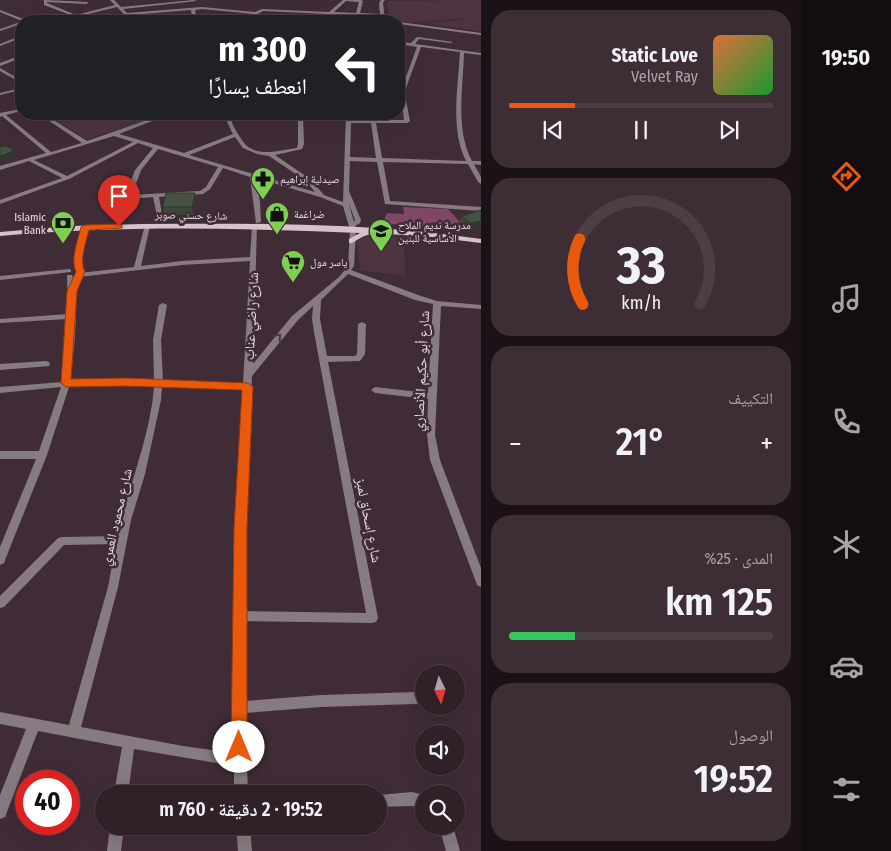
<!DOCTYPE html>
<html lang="ar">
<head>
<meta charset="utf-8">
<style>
  body { margin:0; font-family:"Fira Sans Condensed","Noto Naskh Arabic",sans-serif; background:#3c2e34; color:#f1f3f6; direction:rtl; height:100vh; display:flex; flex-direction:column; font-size:19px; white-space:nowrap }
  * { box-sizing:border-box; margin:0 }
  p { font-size:16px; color:#a8a3a8 }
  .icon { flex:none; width:28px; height:28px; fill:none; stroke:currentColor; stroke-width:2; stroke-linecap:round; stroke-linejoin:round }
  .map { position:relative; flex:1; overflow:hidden; direction:ltr }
  .sheet { display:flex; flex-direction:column; gap:10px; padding:10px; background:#1a1216; width:320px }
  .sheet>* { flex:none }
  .hud { position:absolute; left:15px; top:15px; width:390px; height:105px; border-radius:20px; box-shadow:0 5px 20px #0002,0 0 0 1px #4b3e45; direction:rtl; background:#202124; color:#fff; overflow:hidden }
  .needle { width:32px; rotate:175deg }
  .controls { position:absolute; left:415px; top:665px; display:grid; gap:10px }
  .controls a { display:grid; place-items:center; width:50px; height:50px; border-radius:50%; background:#302128; box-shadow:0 5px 20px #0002,0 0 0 1px #4b3e45; font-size:25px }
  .speed { position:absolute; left:15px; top:770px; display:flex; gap:10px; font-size:25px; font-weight:700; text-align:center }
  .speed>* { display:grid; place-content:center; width:65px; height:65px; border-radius:50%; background:#302128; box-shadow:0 5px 20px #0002,0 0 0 1px #4b3e45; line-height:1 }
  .speed .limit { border:8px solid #d22; background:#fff; color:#111 }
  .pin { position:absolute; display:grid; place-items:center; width:42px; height:42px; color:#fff; margin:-51px -21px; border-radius:50% 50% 50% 0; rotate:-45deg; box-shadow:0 0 5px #0007 }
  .pin .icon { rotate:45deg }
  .me { position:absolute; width:55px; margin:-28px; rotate:0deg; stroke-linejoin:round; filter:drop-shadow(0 0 4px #0008) }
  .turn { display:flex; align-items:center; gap:18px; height:105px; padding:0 15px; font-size:22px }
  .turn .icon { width:65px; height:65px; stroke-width:2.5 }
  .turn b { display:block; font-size:35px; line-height:42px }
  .big { font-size:38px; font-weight:600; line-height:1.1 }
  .sheet .card { flex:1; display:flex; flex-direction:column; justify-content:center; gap:8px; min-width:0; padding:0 18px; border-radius:20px; background:#3c2e34 }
  .sheet .dial { align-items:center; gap:0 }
  .dial svg { height:130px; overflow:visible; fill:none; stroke:#4b3e45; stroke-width:7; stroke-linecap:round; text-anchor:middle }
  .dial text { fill:#f1f3f6; stroke:none }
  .song { display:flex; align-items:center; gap:15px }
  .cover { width:60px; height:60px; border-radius:8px; background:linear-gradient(135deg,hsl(20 70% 55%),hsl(130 70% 35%)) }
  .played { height:5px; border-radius:2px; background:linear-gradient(90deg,#ea580c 25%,#4b3e45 25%) }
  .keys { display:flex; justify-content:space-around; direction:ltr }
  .heat { display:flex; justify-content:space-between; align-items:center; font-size:28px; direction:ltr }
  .charge { height:8px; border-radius:4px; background:linear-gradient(90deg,#34c759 25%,#4b3e45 0) }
  .trip { position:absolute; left:95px; top:785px; width:292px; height:50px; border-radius:25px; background:#302128; box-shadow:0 5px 20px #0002,0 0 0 1px #4b3e45; font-weight:600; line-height:50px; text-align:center; direction:rtl }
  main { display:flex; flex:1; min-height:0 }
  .tabs { display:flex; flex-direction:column; width:90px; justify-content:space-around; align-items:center; background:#130d10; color:#a8a3a8 }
  .tabs .icon { width:35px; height:35px }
  .tabs .on { color:#ea580c }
  .tabs b { font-size:22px; color:#f1f3f6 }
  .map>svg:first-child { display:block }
</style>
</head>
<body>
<main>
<nav class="tabs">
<b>19:50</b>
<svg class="icon on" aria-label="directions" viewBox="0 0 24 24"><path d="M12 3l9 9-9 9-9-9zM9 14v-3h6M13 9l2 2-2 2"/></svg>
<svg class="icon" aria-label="music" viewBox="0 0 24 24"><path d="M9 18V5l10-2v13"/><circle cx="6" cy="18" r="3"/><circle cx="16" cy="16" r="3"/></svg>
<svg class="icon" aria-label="phone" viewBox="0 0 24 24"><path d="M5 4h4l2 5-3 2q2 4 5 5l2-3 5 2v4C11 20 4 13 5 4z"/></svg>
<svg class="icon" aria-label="climate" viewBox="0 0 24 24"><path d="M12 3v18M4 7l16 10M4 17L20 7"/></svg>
<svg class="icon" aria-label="car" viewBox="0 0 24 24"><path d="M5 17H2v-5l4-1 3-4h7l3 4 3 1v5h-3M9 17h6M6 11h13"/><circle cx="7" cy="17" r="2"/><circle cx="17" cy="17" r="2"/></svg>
<svg class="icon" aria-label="filters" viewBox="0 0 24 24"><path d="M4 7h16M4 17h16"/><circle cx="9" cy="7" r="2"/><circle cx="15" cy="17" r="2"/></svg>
</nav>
<section class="sheet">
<div class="card">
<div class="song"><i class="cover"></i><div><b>Static Love</b><p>Velvet Ray</p></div></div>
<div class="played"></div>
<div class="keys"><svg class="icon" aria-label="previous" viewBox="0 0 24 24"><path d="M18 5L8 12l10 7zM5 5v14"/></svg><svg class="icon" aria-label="pause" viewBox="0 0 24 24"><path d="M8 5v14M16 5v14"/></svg><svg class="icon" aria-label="next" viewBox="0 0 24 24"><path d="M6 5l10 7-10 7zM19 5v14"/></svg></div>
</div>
<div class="card dial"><svg viewBox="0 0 100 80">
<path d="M14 69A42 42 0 1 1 86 69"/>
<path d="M14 69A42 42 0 0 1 12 29" stroke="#ea580c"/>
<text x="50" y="56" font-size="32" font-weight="700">33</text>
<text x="50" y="72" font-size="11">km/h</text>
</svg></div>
<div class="card"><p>التكييف</p>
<div class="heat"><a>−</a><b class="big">21°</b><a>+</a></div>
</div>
<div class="card"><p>المدى · 25%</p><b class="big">125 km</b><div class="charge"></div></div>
<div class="card"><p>الوصول</p><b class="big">19:52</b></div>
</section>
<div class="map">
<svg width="481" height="851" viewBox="0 0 481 851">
  <rect width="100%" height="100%" fill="#402c36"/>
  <path fill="#4e3441" d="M481 0V31L425 23 465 20 463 18 408 23 389 20 387 1Z
    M45 114H140L146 120 87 139Z
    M374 235 404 238 405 276 360 270 357 242 360 238Z"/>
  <path fill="#7e4864" d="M403 207 448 209 468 231 370 222 384 220 387 213 404 214Z"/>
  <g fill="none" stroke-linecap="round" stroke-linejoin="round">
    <path fill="#857b80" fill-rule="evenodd" d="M44 0 88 2 87 4 47 2V3L76 15 115 5 110 0H114L121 7 194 0 197 1 123 9 127 13 202 7 255 12 262 9 329 12 343 0H361L363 1 360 13 380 14 379 3 381 0H385L383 3 385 21H381V16L331 14 323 21H319L327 14 263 11 258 14V21H254V14L202 9 195 10 197 21H193L191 10 129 15 135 21H131L117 7 76 17 44 5ZM346 1 359 2 356 13 334 12Z
      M0 10 26 20 27 21H22L0 12Z
      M51 19H52L54 21H50L49 20Z
      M20 22H21V24L0 31V29Z
      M399 22 481 33V35L399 24Z
      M20 36H21V38L0 46V44Z
      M417 37 453 42 451 43 419 39 415 44 481 53V55L464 53C463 88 455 129 472 161H481V165L474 164 481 177V184L478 182 468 164 383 162 390 201 481 207V211L385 204 377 162 350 161 349 191 361 220 360 223 355 226 356 230 354 266 351 270 421 296 437 301 481 305V309L441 306 435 435 440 460 481 568V587L477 585 476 582 430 460 427 435 428 399 375 393 371 390 375 387 428 393 433 304 415 300 348 274 321 300 320 319 327 356H355L357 354 358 324 362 322 366 324 365 354 360 361 328 362 378 618 376 622 372 623 245 621V701L321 695 416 692 420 694 422 698 420 702 416 704 321 707 245 713 248 794H234V766L134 749 128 794H114L122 747 38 731 5 817 0 819V795L26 729 0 724V712L69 725 108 587 116 544 64 545 4 607 0 608V596L58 538 62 537 118 536C128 486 150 438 154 387L89 385 69 387 47 455 5 560 4 563 0 565V547L36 459H0V451H39L61 387 0 393V387L62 382 65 361 68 319 0 323V319L68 314 67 276 68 275H72C80 298 74 355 70 381L89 379 154 381 153 340 159 305 163 303 167 305 161 340 163 381 243 384 250 261 182 265 79 277 76 275 79 273 134 267 145 225 150 226 141 266 182 261 250 257 252 227 257 226 253 364 292 316 339 277 348 266 350 230 343 206 320 197 256 178 260 202 261 222 256 223 250 177 223 168 210 189 203 194 159 197 163 220 158 221 153 197 130 199 128 198 126 194 135 170 153 148 138 143 69 179 0 204V200L62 178 29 161 0 170V166L46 153 2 116 0 117V113L21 109V111L6 115 51 152 82 143 39 114H44L87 141 164 114H170L119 134 184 153 233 134C229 127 227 120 223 114H228C232 118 231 122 234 127 236 131 244 144 247 146 261 157 281 150 297 148L298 144V114H303L304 144 302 149 275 155 310 179 324 195 343 202 346 114H351V120H404L401 95 402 88 417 47 399 44V42L411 43ZM421 47 460 52C458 87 450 129 466 161L382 158 376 123H407L410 121 405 95 406 88ZM351 123H371L376 158 350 157ZM114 136 133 142 67 176 34 160ZM235 137 243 148 257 154 269 156 306 181 315 192 189 155ZM158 149 218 167 206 187 200 191 132 195 141 170ZM349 204 355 220 354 222 349 205ZM313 306 312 319 314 332 366 613 245 611V545L252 376 298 320ZM162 387 243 390 235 545 233 753 183 746 81 727 118 587 131 520 145 474 161 400Z
      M19 56H21V58L0 66V63Z
      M0 68 21 80V83L0 71Z
      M21 88V90L0 95V93Z
      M85 225 88 227 82 254 81 270 78 272 75 270 76 254 82 227Z
      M69 269 71 270V272L0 280V276Z
      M46 361 49 362 50 364 49 366 0 370V364Z
      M412 792 424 795V809L412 806 379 807V795Z
      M110 826H124L121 851H107Z
      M236 826H250L252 851H238Z
      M439 826H453L460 851H446Z"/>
    <path fill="#d7c2cc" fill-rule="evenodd" d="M142 224C255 223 369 223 481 239V243L432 237 373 233 362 237 352 243H349V239L360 233C240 228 120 225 0 236V232L71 226Z"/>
  </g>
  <path fill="#3c4738" d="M196 201 193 215H164L163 207Z
    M481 210V226L469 230 460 222 462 216Z"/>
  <path fill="#31392e" d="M13 151 15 157 0 162V156Z
    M195 193 196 201 193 215 192 207Z
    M481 221V226L469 230 471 223Z"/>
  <path fill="#465241" stroke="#31392e" d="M7 146 13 151 0 156V147Z
    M166 193H195L192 207H163Z
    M481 210V221L471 223 462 216Z"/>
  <defs><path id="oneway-chevron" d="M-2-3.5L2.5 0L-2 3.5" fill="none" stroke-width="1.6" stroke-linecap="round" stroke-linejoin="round" transform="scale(1.25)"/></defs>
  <use stroke="#4a3841" href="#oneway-chevron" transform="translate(278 337) rotate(-49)"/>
  <path fill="#ea580c" stroke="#983908" d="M119 224H122V228L89 230C86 242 79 261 85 272L77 291 71 379 126 378 248 383 253 387 247 528V747L245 753 239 755 233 753 231 747 234 528 242 390 126 386 66 387 61 383 67 291 76 272C70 260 78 240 81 227L85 225Z"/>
  <defs>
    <g id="pharmacy-pin" transform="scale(1.25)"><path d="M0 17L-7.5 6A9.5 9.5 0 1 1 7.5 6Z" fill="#7fd052" stroke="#402c36"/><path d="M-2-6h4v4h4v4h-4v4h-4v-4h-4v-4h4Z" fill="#111"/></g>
    <g id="shop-pin" transform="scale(1.25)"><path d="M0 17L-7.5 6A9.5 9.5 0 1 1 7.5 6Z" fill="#7fd052" stroke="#402c36"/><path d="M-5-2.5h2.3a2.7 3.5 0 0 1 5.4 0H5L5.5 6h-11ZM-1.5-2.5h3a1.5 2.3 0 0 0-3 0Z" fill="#111"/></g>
    <g id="bank-pin" transform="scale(1.25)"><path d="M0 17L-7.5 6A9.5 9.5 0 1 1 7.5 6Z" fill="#7fd052" stroke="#402c36"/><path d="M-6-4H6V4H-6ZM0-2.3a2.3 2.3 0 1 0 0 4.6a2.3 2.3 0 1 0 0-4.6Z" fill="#111"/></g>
    <g id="school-pin" transform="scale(1.25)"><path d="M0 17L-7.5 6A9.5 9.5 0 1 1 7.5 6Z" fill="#7fd052" stroke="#402c36"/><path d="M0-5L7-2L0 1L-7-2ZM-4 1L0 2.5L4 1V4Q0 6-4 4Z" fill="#111"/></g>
    <g id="supermarket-pin" transform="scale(1.25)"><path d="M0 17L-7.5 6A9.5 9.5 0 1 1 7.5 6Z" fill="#7fd052" stroke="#402c36"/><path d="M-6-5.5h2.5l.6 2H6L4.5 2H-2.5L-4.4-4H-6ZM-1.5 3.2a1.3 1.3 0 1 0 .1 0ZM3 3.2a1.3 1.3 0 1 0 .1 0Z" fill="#111"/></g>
  </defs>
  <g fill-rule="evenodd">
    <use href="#pharmacy-pin" x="263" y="179"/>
    <use href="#shop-pin" x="277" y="214"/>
    <use href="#bank-pin" x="63" y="223"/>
    <use href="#school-pin" x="381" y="231"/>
    <use href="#supermarket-pin" x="293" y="262"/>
  </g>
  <g text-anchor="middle" stroke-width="5" stroke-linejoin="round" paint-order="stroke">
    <g font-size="11" fill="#e7dae0" stroke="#402c36" text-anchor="start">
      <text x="280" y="183">صيدلية إبراهيم</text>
      <text x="294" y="218">ضراغمة</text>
      <text x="46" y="221" text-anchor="end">Islamic<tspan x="46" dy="13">Bank</tspan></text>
      <text x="398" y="229">مدرسة نديم الملاح<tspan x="398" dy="13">الأساسية للبنين</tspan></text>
      <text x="310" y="266">ياسر مول</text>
    </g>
    <g font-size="11" fill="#e7dae0" stroke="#402c36">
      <text transform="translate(191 215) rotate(1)" y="4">شارع حسني صوبر</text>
    </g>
    <g font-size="14" fill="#e7dae0" stroke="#402c36">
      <text transform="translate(251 316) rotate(-87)" y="5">شارع راضي عناب</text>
      <text transform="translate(421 371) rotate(-87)" y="5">شارع أبو حكيم الأنصاري</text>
      <text transform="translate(116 517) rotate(-77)" y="5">شارع محمود العمري</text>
      <text transform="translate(369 520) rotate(79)" y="5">شارع إسحاق لمبز</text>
    </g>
  </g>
</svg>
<div class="controls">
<a><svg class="needle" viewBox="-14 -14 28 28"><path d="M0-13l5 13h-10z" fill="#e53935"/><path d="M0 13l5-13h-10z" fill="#a8a3a8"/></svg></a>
<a><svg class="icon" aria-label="sound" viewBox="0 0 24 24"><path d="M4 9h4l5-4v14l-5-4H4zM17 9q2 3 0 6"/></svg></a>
<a><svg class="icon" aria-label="search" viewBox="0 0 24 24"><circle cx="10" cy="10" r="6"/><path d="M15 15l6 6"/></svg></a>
</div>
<div class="speed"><div class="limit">40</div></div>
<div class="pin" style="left:119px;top:226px;background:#d93025"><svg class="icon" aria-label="arrive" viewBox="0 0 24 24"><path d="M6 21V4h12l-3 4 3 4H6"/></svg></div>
<svg class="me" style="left:239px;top:747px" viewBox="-20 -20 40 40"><circle r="19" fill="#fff"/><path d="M0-13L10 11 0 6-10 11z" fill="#ea580c"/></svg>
<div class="trip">19:52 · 2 دقيقة · 760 m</div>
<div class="hud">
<div class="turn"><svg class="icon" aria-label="left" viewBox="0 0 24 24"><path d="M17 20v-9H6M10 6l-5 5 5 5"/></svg><div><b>300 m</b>انعطف يسارًا</div></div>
</div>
</div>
</main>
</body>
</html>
